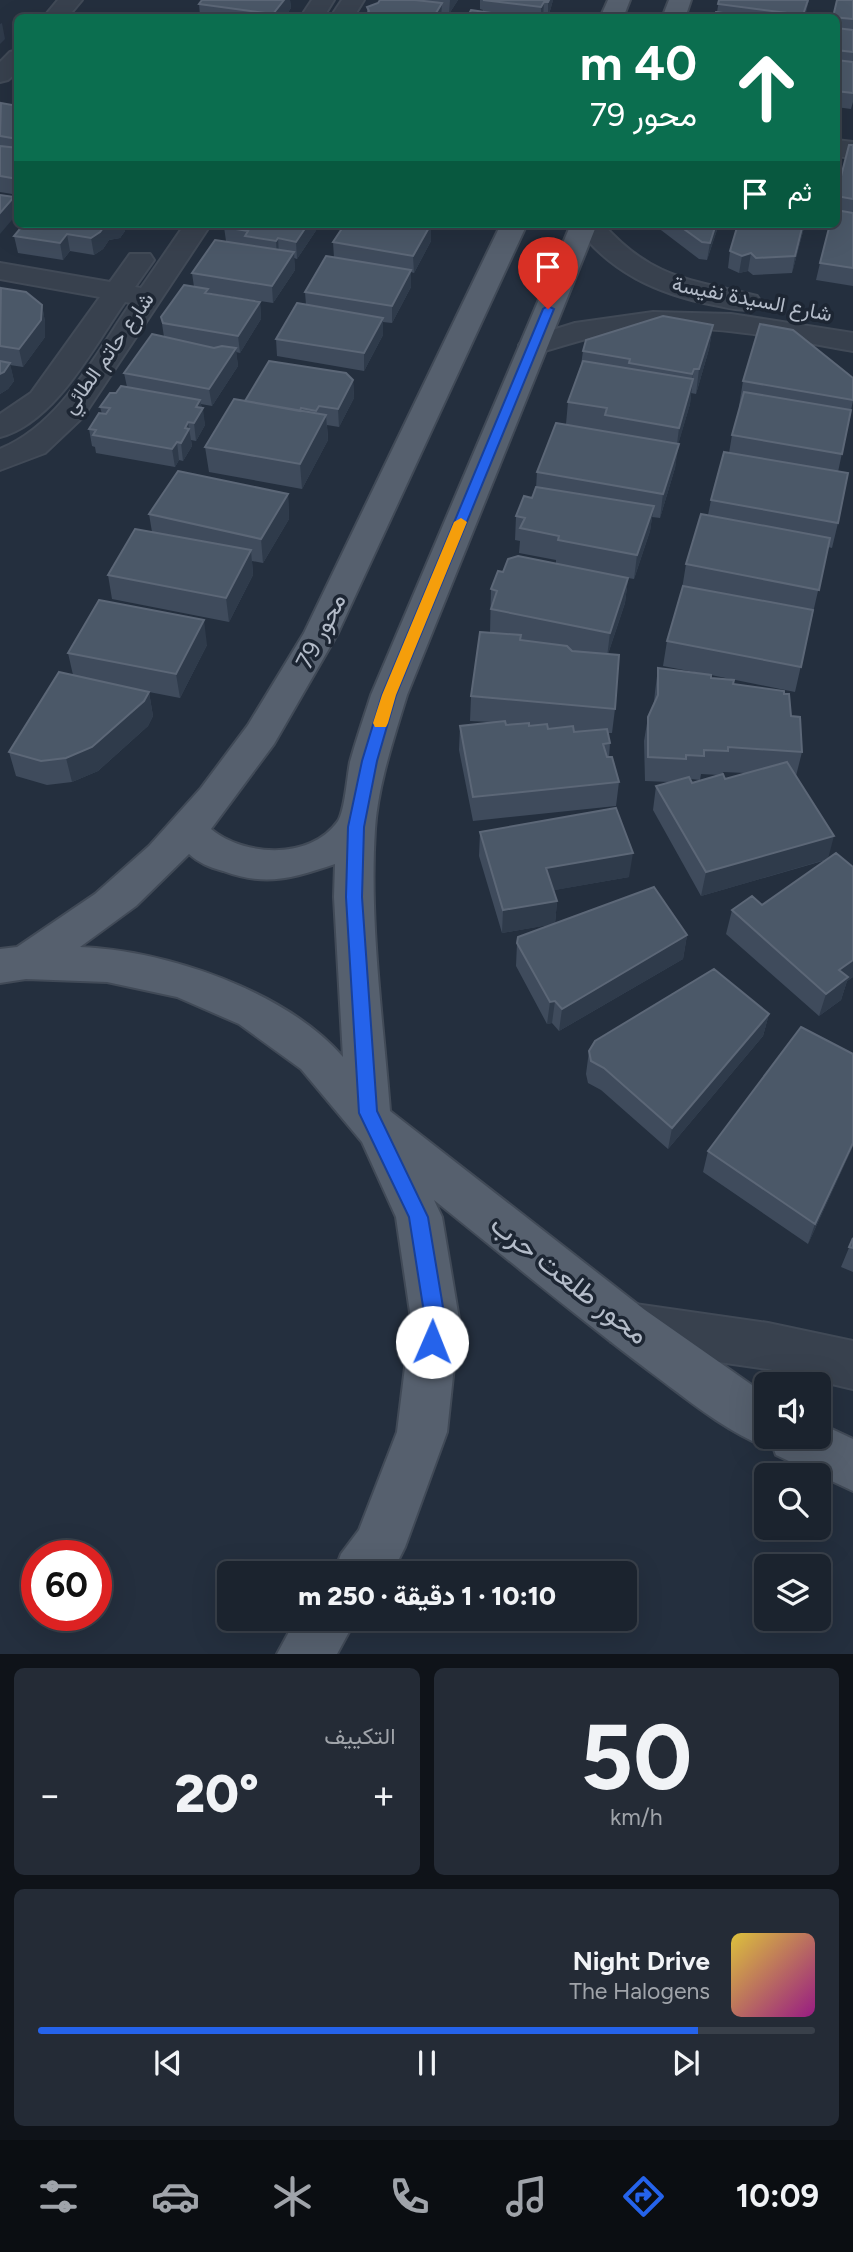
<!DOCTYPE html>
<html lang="ar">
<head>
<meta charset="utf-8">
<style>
  body { margin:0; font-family:Figtree,Vazirmatn,sans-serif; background:#242b36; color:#f1f3f6; direction:rtl; height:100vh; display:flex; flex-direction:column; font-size:26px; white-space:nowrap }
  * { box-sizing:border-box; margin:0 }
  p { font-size:23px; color:#a0a4aa }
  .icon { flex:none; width:38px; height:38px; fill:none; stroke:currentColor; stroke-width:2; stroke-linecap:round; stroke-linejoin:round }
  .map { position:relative; height:1654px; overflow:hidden; direction:ltr }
  .panel { display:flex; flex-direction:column; gap:14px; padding:14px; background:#0f1319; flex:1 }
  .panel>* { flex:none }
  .banner { position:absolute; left:14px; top:14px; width:826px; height:214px; border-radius:10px; box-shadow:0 7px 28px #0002,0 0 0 2px #39404a; direction:rtl; background:#0b6e4f; color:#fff; overflow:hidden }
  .controls { position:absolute; left:754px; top:1372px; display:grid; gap:14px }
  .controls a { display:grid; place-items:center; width:77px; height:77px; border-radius:10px; background:#1b232e; box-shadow:0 7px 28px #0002,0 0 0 2px #39404a; font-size:35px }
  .speed { position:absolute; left:21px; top:1540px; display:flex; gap:14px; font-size:35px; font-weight:700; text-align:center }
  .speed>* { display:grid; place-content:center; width:91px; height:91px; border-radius:50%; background:#1b232e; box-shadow:0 7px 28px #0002,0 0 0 2px #39404a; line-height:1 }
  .speed .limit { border:10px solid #d22; background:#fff; color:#111 }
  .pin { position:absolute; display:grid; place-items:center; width:60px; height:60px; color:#fff; margin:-72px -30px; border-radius:50% 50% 50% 0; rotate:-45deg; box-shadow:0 0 7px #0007 }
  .pin .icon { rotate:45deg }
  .me { position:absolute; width:77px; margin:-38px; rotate:1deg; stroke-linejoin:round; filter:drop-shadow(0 0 5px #0008) }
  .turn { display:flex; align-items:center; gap:24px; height:147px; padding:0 28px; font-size:32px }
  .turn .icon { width:91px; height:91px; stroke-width:2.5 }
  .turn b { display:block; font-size:49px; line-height:60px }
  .then { display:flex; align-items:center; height:66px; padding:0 28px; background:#0003; gap:14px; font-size:26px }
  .big { font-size:52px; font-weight:800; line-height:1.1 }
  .panel .widget { flex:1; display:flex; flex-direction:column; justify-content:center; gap:10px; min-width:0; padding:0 24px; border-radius:10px; background:#242b36 }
  .panel .dial { align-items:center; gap:0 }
  .dial b { font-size:91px; line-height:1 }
  .song { display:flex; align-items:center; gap:21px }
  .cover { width:84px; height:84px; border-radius:10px; background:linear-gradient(135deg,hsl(50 70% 55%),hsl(310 70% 35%)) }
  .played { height:7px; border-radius:4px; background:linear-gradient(90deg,#2563eb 85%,#39404a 85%) }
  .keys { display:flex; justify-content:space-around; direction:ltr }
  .heat { display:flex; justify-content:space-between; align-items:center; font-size:38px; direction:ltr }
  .panel .tiles { flex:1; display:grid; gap:14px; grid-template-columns:1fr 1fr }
  .widget:last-child { grid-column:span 2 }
  .trip { position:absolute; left:217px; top:1561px; width:420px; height:70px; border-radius:10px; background:#1b232e; box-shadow:0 7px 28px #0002,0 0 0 2px #39404a; font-weight:800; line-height:70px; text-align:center; direction:rtl }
  .menu { display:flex; height:112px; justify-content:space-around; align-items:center; background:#0b0e12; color:#a0a4aa }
  .menu .icon { width:49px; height:49px }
  .menu .selected { color:#2563eb }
  .menu b { font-size:32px; color:#f1f3f6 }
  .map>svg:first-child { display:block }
</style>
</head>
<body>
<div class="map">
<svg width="853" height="1654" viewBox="0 0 853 1654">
  <rect width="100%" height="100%" fill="#242f3e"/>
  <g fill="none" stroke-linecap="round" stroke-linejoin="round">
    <g stroke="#414a57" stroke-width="4">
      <path id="minor" d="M58 0H82L67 18H43Z
        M312 0H334L323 18H300Z
        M342 0H364L353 18H330Z
        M18 50V71L8 80 0 82V62L10 52Z
        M836 140 853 142V158L836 156Z
        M185 224H211L83 417 45 453 0 470V449C61 424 95 355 131 303L125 302C94 346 55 423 0 437V414L31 393 100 297 0 279V263L110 282 130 254H150L154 260 135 287 141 288Z
        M575 224H603C653 280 690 279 757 296L761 302 757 308C743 312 728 308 714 305 658 294 608 272 575 224Z
        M653 312 731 314 853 333V351C775 337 692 319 612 333 585 338 560 347 534 354L524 351 519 345 524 339 575 323Z
        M628 1303 768 1323 853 1341V1389L768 1369 628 1349 611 1342 604 1326 611 1310Z"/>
    </g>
    <g stroke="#414a57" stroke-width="4">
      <path id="major" d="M608 0H630L623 18H600Z
        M669 0H691L685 18H662Z
        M501 224H527L338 633 274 744 211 829C243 856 310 861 338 821 345 810 347 777 350 762 356 740 364 717 371 695L571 224H597L407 695C394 738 378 784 375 829 369 923 383 1018 390 1111L645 1310 766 1395V1437H819V1423L853 1439V1491L776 1455 772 1444 766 1447C722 1429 687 1399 649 1371 576 1316 505 1257 434 1200L442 1217 459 1319 447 1432 405 1547 392 1573H334L341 1554 359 1530 397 1432 411 1319 396 1217 362 1142 301 1069 239 1024 177 997 107 982 26 979 0 983V949L17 947 95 894 149 846 201 788 248 725 304 633ZM189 854C199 863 209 867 223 871 266 887 293 878 335 864L334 897 343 1057C286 991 165 950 80 947L136 906Z
        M296 1619H356L337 1654H277Z"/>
    </g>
    <use href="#minor" fill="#38414e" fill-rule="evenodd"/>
    <use href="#major" fill="#56606e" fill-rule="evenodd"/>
  </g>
  <path fill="#3f4b5c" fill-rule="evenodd" d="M290 0 291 8 284 18H189L200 16 199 4Z
    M380 0H458L449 14 441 13V18H365L367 14V7L378 3Z
    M480 0H553L548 18H467L482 12 483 10 480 9Z
    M719 0H809L804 18H713L717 12Z
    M837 0H853V102L851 109 836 107V18H833Z
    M0 104 18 106V195L0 192Z
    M853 145V286L816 280 820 263 836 224V196Z
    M24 224H124L125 231 120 238 109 240 103 249 94 255 70 251 63 260 18 253 14 236Z
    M345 224H437L434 229H431V241L414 273 411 272V287L392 323 383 322V335L364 371 277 356 276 339 306 305 305 292 334 258 333 242Z
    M653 224H719L707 260 699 259Z
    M738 224H805L792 273 753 275 748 271 739 273 728 268 730 251Z
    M319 226 297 259 294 258 295 270 273 303 208 293V294L260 302 261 319 240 353 236 352 238 366 212 406 201 404 205 425 196 441 191 440 192 446 183 461 179 460 175 467 96 453 95 447 92 446 89 429 102 414 100 407 116 393 127 387 124 373 164 337 161 317 194 287 192 273 226 241 224 227Z
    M0 289 42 305 45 322V337L23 367 10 365 14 381 8 389 0 394Z
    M713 325 709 349 696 394 691 393 690 404 678 444 675 468 660 518 652 517 650 531 634 579 628 578 625 603 608 654 615 709 612 733H608L610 743 609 757 619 782 616 806 473 821 459 750 460 726 492 722 470 721 471 696 490 633 491 589 503 572 556 564V560L519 553 520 541 515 540 516 516 532 498 536 488 537 472 566 424 568 402 581 365 583 351Z
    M853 378V401L838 472V523L832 548 828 547 795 692 711 675V678L733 684 791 716 802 752 796 776 828 858 853 867V977L847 981 841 1000 819 1016 726 934 732 910 762 905 826 860 701 896 653 810 656 786 670 782 645 781 644 741 648 717 654 702 655 692 658 668 704 674 663 666 667 641 682 589 686 564 708 515 711 500 729 453 732 435 740 406H739L743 381ZM723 772 746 773 725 779 723 774ZM701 774 719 775 692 783 691 779 700 780Z
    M353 380 354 398 339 427 327 425 328 440 302 489 209 472 205 447 245 401Z
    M288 494 289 519 263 563 252 561 253 575 229 622 112 599 108 575 152 532 149 514Z
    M207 645 180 698 149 692 153 716 148 726 98 771 72 782 47 785 16 776 9 752 73 675 68 653Z
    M480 832 629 877 554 890 557 901 555 924 687 935 683 959 559 1031 552 1023 547 1024 516 966 517 943 553 924 502 933 479 856Z
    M769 1014 763 1036 668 1149 601 1090 588 1083 586 1074 589 1051Z
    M853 1054V1146L808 1244 703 1172 708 1151Z
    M853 1238V1272L841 1267Z"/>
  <path fill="#2f3b4b" d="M284 0H290L291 8 284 18H273V14Z
    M450 0H458L449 14Z
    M549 0H553L548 18V2Z
    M808 0 807 10 804 18H802Z
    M544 2 543 18H541V7Z
    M442 3 441 18H433Z
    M2 23 5 39 0 44V24Z
    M14 197 17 214 0 234V213Z
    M106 224H124L125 231 120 238 109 240 103 249 94 255 91 238Z
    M308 224H318L319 226 297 259 296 242Z
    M431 224V241L414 273 413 256Z
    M716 224H719L707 260 710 243Z
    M803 224H805L792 273 795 256Z
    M67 234 70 251 63 260 60 243Z
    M278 238 279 255 277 258 276 241Z
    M294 252 295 270 273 303 272 286Z
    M751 253 748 271 739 273 742 256Z
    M411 270V287L392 323V306Z
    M260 302 261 319 240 353 238 336Z
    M42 305 45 322V337L23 367 19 349Z
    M383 318V335L364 371V353Z
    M713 325 709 349 696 394 699 369Z
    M236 348 238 366 212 406 209 389Z
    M10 363 14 381 8 389 0 394V374Z
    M694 369 691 389 693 379 690 404 676 452 679 428 689 395Z
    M353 380 354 398 339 427 338 409Z
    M200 400 202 411 203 408 205 425 196 441 194 423 196 407Z
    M326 415 328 440 302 489 300 464Z
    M188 422 192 446 183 461 181 443 185 428Z
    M177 442 179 460 175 467 172 449Z
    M679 444 675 468 660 518 663 494Z
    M288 494 289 519 263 563 261 539Z
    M654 506 650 531 634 579 637 555Z
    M251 550 253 575 229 622 226 598Z
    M628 578 625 603 607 657 610 633Z
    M204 620 207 645 180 698 176 674Z
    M149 692 153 716 148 726 98 771 72 782 66 758Z
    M834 836 828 859 701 896 706 872Z
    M633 853 629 877 544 892 546 868Z
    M557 901 555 924 502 933 503 910Z
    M687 935 683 959 559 1031 562 1009Z
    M853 960V977L847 981 841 1000 819 1016 826 994 839 970Z
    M555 1001 552 1023 547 1024 550 1002Z
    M769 1014 763 1036 668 1149 672 1128Z
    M853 1143V1146L808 1244 815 1224Z"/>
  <path fill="#4b5868" stroke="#5c6777" stroke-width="2" d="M202 0H284L273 14 199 4Z
    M380 0H415L442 3 433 18H365L369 11 367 7 378 3Z
    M483 0H549L548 2H544L541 7Z
    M719 0H808L803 15 718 4Z
    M837 0H853V19L833 17Z
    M471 10 526 18H467Z
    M716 12 758 18H713Z
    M191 15 214 18H189Z
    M836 28 853 30V52L836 50Z
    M836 60 853 62V93L836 91Z
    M1 103 18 106V139L0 136Z
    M849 145H853V199L836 196Z
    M0 146 18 148V179L0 176Z
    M0 195 14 197 0 213Z
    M836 210 853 213V268L820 263 830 224H836Z
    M24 224H106L100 232 91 238 67 234 60 243 14 236Z
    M226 224H308L296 242 278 238 276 241 245 236 248 231 224 227Z
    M345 224H431L413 256 333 242Z
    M677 224H716L710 243 702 242Z
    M738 224H803L795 256 756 258 751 253 742 256 730 251Z
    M215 240 294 252 272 286 192 273Z
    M326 256 411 270 392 306 305 292Z
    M184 285 208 289 205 293 260 302 238 336 163 323 161 317Z
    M1 288 26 292 42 305 41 320 19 349 0 346Z
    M297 303 383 318 364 353 276 339Z
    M663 316 713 325 699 369H694L692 374 629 363 630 359 583 351 586 340Z
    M760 324 793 330 853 378V400L743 381Z
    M152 334 214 348 222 346 236 348 209 389 124 373Z
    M0 361 10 363 4 372 0 374Z
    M269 361 346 373 353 380 338 409 319 406 316 411 301 408 300 411 245 401Z
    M583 361 693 379 679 428 605 415 607 408 568 402Z
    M121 386 200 400 196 407 203 408 194 423 188 422 185 428 189 429 181 443 177 442 172 449 93 435 96 430 89 429 99 413 106 414 110 408 100 407 110 393H116Z
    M744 392 851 410 842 454 732 435Z
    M234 399 326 415 300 464 205 447Z
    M556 423 679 444 663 494 537 472Z
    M724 452 848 473 838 523 711 500Z
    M178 471 288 494 261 539 149 514Z
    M536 487 654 506 637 555 558 540 559 536 520 528 525 518 516 516 524 496 532 498Z
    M701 514 830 538 819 590 686 564Z
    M135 529 251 550 226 598 108 575Z
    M518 556 628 578 610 633 491 609 497 591 491 589 498 571 503 572 508 559Z
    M683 586 813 610 801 667 667 641Z
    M99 600 204 620 176 674 68 653Z
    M480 632 521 635 520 640 567 646 572 651 619 655 615 709 471 696Z
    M658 668 711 675V678L734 680 733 684 784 691V694H789L791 716 800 717 802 752 728 747V751L704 750V756L686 755V759L648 757V717L658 695Z
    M59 672 149 692 144 701 92 747 66 758 41 761 9 752Z
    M505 721 506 725 529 723V726L547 724 548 729 573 726 574 732 607 729 610 743 603 744 607 757H612L619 782 473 797 460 726Z
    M787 762 834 836 706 872 656 786 689 777 692 783 723 774 725 779Z
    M616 808 633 853 546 868 557 901 503 910 480 832Z
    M836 853 853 867V960L839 970 848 977 826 994 732 910 752 896 762 905Z
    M654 887 687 935 562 1009 555 1001 550 1002 517 943 518 937Z
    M714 969 769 1014 672 1128 604 1068 591 1061 589 1051 595 1041Z
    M801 1027 853 1054V1143L815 1224 708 1151Z
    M853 1238V1248L849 1247Z"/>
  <path fill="#2563eb" stroke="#184099" stroke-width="2" d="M548 306 554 309 396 695 377 761 364 827 362 897 377 1111 428 1217 445 1319 439 1349 432 1351 425 1349 422 1342 425 1319 409 1217 359 1113 346 897 348 827 362 761 382 695 543 309Z"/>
  <path fill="#f59e0b" d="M461 518 467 522 396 695 388 723 386 727H375L373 723 382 695 454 522Z"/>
  <g text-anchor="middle" stroke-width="7" stroke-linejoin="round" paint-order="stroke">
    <g font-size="21" fill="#b4bcc9" stroke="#1d2633">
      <text transform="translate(752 299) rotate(11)" y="7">شارع السيدة نفيسة</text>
      <text transform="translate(108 353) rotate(-55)" y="7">شارع حاتم الطائي</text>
    </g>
    <g font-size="24" fill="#b4bcc9" stroke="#1d2633">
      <text transform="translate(321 631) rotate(-63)" y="8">محور 79</text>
    </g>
    <g font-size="28" fill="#b4bcc9" stroke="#1d2633">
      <text transform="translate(570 1279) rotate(38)" y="10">محور طلعت حرب</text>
    </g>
  </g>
</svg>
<div class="controls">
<a><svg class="icon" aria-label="sound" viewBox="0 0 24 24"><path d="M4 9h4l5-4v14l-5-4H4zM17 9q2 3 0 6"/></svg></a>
<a><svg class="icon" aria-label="search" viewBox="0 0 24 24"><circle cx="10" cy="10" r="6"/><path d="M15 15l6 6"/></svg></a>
<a><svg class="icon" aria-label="layers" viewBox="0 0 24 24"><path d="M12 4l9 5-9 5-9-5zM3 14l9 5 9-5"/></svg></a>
</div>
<div class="speed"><div class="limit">60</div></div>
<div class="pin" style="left:548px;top:309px;background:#d93025"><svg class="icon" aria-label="arrive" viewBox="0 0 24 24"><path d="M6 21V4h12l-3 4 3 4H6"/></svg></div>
<svg class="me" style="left:432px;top:1342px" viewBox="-20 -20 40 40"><circle r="19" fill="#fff"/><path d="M0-13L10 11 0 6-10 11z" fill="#2563eb"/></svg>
<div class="trip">10:10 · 1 دقيقة · 250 m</div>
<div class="banner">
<div class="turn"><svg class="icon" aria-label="ahead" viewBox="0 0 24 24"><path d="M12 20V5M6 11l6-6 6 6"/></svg><div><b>40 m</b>محور 79</div></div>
<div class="then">ثم<svg class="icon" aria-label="arrive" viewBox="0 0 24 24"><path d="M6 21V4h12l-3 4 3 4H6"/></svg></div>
</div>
</div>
<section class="panel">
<div class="tiles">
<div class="widget dial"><b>50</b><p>km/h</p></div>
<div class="widget"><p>التكييف</p>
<div class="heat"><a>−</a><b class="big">20°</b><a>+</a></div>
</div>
<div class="widget">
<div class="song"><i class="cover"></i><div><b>Night Drive</b><p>The Halogens</p></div></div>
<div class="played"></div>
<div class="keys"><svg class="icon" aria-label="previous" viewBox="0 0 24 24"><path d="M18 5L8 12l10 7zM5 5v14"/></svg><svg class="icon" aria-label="pause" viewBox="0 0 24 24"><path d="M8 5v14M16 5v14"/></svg><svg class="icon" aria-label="next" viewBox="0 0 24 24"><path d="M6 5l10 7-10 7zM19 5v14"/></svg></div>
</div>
</div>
</section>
<nav class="menu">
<b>10:09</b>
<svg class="icon selected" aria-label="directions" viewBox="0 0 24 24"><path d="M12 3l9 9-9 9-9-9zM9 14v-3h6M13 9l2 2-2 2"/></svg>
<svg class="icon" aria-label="music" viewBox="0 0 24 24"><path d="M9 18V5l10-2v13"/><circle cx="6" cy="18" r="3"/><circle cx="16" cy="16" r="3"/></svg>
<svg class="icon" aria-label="phone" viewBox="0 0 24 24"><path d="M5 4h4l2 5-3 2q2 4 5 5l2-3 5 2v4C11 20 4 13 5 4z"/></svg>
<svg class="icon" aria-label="climate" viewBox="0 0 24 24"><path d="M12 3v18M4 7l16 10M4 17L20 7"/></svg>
<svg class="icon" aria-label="car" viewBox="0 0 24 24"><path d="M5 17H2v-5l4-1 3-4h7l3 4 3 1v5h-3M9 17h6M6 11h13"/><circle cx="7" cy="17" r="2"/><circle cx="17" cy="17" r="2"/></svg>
<svg class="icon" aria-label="filters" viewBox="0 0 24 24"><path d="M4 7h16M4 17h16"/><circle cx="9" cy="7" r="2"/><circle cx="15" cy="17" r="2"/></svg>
</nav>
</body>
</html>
